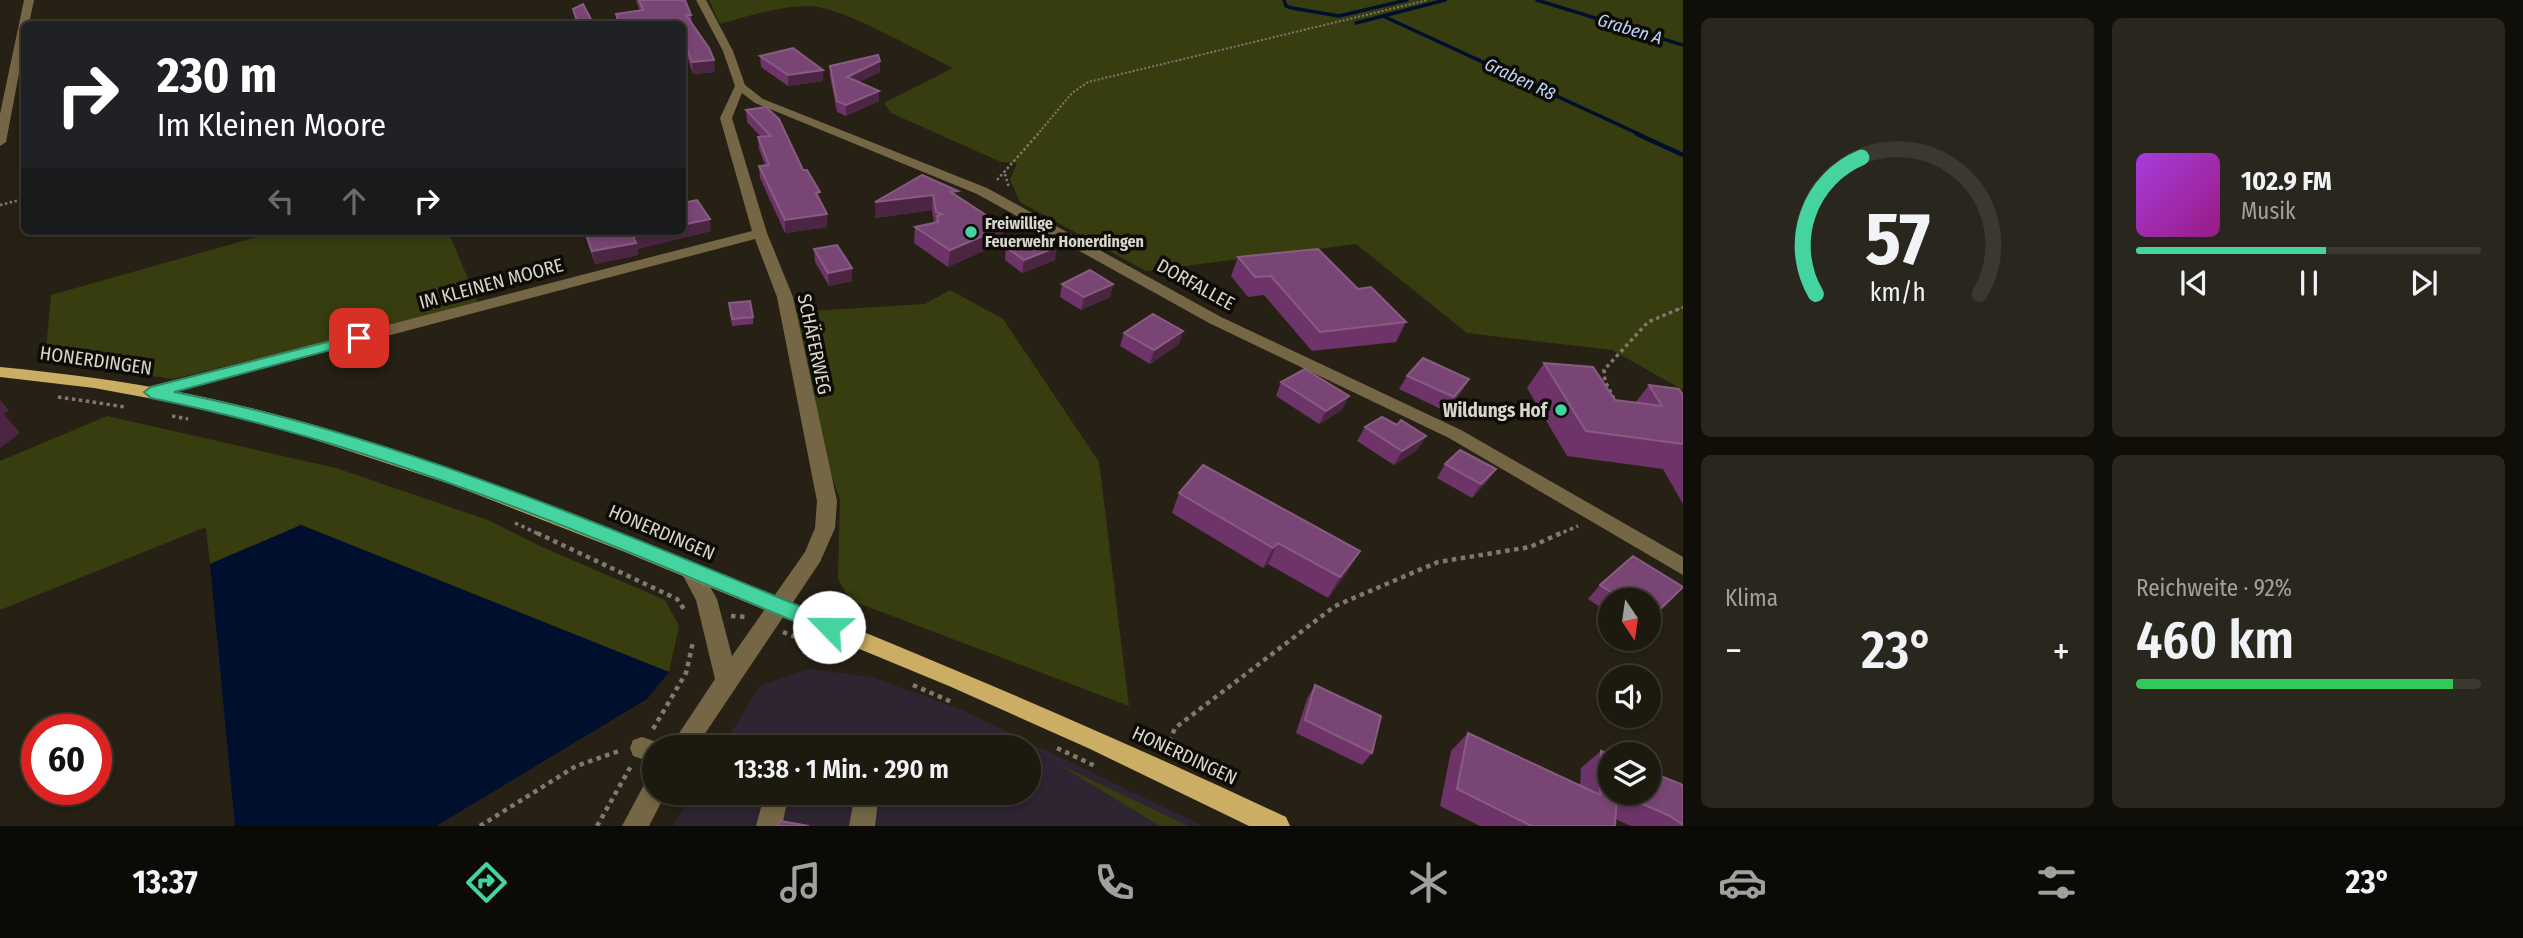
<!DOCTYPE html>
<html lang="de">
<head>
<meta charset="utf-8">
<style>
  body { margin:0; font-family:"Fira Sans Condensed",sans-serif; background:#29261d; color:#f1f3f6; height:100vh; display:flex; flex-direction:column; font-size:26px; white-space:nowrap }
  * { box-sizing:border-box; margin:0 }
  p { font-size:23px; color:#a0a09e }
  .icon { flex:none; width:38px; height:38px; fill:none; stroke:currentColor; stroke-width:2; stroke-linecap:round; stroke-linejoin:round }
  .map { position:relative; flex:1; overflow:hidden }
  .sheet { display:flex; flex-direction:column; gap:18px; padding:18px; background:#0f0e08; width:840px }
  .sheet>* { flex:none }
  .top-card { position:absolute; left:21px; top:21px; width:665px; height:214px; border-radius:10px; box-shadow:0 4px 10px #0003,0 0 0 2px #3a382f; background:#202124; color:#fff; overflow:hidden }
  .needle { width:46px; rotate:167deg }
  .controls { position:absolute; left:1598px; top:588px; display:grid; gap:14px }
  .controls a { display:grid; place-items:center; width:63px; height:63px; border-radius:50%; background:#1c190f; box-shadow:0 4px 10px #0003,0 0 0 2px #3a382f; font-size:35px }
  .speed { position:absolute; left:21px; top:714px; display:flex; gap:14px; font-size:35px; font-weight:700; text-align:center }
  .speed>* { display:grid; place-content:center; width:91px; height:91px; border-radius:50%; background:#1c190f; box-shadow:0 4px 10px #0003,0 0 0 2px #3a382f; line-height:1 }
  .speed .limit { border:10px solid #d22; background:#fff; color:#111 }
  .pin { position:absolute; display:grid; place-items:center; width:60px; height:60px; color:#fff; margin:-30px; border-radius:14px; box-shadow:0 4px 10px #0006 }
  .me { position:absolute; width:77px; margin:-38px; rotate:293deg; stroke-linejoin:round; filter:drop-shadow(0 0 5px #0008) }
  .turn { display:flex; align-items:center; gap:24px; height:147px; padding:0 21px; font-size:32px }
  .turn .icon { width:91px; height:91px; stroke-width:2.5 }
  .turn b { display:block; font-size:49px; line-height:60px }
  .lanes { display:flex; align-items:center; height:66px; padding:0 21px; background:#0003; justify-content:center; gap:35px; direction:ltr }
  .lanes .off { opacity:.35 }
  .big { font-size:52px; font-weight:600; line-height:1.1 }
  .sheet .card { flex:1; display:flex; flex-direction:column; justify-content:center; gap:10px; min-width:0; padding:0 24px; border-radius:10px; background:#29261d }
  .sheet .dial { align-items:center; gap:0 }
  .dial svg { height:182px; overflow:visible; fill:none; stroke:#3a382f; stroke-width:7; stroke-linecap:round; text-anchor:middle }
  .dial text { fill:#f1f3f6; stroke:none }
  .song { display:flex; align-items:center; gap:21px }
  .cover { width:84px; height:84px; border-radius:10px; background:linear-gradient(135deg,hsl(280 70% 55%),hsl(310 70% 35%)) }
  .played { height:7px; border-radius:4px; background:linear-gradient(90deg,#45d49f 55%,#3a382f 55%) }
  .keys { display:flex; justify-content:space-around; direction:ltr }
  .heat { display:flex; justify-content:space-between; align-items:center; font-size:38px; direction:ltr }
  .charge { height:10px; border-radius:5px; background:linear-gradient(90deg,#34c759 92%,#3a382f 0) }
  .sheet .tiles { flex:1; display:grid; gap:18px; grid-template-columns:repeat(2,1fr) }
  .trip { position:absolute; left:642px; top:735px; width:399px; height:70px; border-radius:35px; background:#1c190f; box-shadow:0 4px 10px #0003,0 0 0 2px #3a382f; font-weight:600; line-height:70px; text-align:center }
  .menu { display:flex; height:112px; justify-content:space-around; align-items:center; background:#0b0a06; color:#a0a09e }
  .menu .icon { width:49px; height:49px }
  .menu .active { color:#45d49f }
  .menu b { font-size:32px; color:#f1f3f6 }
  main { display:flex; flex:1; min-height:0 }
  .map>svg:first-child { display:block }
</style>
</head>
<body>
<main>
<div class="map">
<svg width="1683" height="826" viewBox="0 0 1683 826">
  <rect width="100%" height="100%" fill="#262114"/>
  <path fill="#2f2432" d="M809 669 872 677 962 710 1203 826H673L694 793H1029V747H722L760 686Z"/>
  <path fill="#383d10" d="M709 0H1683V390L1612 350 1467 333 1356 244 1146 271 1020 202 1010 180 1017 163 1001 162 891 113 884 103 953 68C920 52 843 7 810 6 779 6 749 16 720 24Z
    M278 231H448L479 305 173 379 45 361 51 295Z
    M950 290 1003 319 1099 462 1129 706 850 600 838 579 840 499 799 385 796 312 925 304Z
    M107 416 336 468 488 520 542 547 665 600 679 626 669 672 301 525 210 564 206 527 0 610V461Z
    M1058 764 1188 826H1160Z"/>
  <path fill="#000f2e" d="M301 525 669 672 647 699 436 826H235L210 564Z"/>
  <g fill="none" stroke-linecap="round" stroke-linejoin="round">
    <path stroke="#000f2e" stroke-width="3.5" d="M1284 0 1286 6 1292 8 1339 16
      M1537 0 1683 45
      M1339 16 1407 0
      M1383 16 1445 0
      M1356 23 1383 16 1641 135"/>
    <path stroke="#000f2e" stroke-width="4.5" d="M1637 134 1683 155"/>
    <path stroke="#7e7a6f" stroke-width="2" stroke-dasharray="2 2" stroke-linecap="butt" d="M1037 135 1072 93 1088 82 1428 0"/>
    <path stroke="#7e7a6f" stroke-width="2.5" stroke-dasharray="2.5 2.5" stroke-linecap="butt" d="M1005 174 1009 188
      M997 180 1038 134
      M0 205 24 199
      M1677 310 1683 307"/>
    <path stroke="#7e7a6f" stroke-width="3.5" stroke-dasharray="3.5 3.5" stroke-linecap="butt" d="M58 397 126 407
      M1614 399 1605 381 1604 370 1648 322 1681 308
      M172 416 188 419
      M515 523 541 535
      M1557 535 1578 526"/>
    <path stroke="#7e7a6f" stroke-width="4.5" stroke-dasharray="4.5 4.5" stroke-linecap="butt" d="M537 533 677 599 686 612
      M731 616 747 617
      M783 632 818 646
      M913 685 954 703
      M653 729 686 673 693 642
      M1057 748 1095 766
      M1166 750 1175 728 1335 606 1438 562 1530 547 1561 533
      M480 826 576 766 622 750
      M597 826 631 766"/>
    <path fill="#756745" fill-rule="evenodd" d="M24 0H34L29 24H24V47L6 142 0 146V114Z
      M696 0H706L733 51 745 85 763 99 987 188 1221 317 1461 430 1683 557V575L1449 438 1209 323 977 194 755 103 742 93 732 118 767 233 793 297 837 501 835 528 820 562 696 747H670L715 679 696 600 680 570 683 564 690 562 697 564 717 599 732 656 805 552 815 528 817 501 777 297 755 239 151 398 145 396 142 392 145 388 151 386 752 231 720 118 735 86 723 51Z
      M830 733 845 739 848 747H805L808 739Z
      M642 737 663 744 664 747H654V763L633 756 630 748 633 740Z
      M654 780V793H666L649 826H622L645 783Z
      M765 793H789L782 826H756Z
      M855 793H879L875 826H849Z"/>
    <path fill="#cbad63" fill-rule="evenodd" d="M0 367C62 373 123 381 184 393 372 431 552 506 730 578 918 653 1103 731 1286 817L1290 826H1249L1088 748 949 686 625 552 450 484 276 427 186 405 94 388 0 377Z"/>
  </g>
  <path fill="#6e3469" d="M636 0H685L691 15 692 23 715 72 693 74 682 42V24H576L573 9 593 23 617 21 616 14 640 11Z
    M760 56 823 70V81L788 86 761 67Z
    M830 66 880 72 859 82 879 91V101L846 116 837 112 830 76Z
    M746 110 803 170 820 201 827 227 785 233 760 178 759 166 765 165 759 149 758 137H761L747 122Z
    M922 175 958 197 1001 243 948 267 914 243 915 227 934 223 932 210 875 218V202Z
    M711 231 637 249 638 255 595 264 588 244 585 232Z
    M1006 247 1055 260 1022 273 1005 260Z
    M814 249 852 281 829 286 815 262Z
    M1238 257 1358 289 1406 322 1396 342 1312 351 1264 295 1248 297 1231 276Z
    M1062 284H1113L1110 297 1081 310 1060 297Z
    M729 303 753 317V324L732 326Z
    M1183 331 1179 344 1150 364 1120 346 1124 333Z
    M1544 363 1615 400 1635 403 1649 385 1683 395V504L1663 469 1567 456 1527 388Z
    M1407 376 1469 379 1461 393 1445 411 1399 389Z
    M1281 382 1342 410 1319 424 1276 396Z
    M1397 425 1426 436 1417 450 1394 465 1357 441 1365 427Z
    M1445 464 1496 469 1486 483 1472 498 1437 478Z
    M1179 493 1348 571 1328 598 1268 564 1263 568 1172 513Z
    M1600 585 1683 587 1648 621V600H1610V614L1588 599Z
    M1315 685 1372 753 1362 765 1296 733 1307 699Z
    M1468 733 1580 786 1581 768 1601 751 1683 786V826H1631L1615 819V826H1480L1440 806 1451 751Z"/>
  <path fill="#4c2543" d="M714 60 715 72 693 74 692 62Z
    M880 61V72L847 88V77Z
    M823 70V81L788 86V75Z
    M879 91V101L846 116V105Z
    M933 195 932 210 875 218V202Z
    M827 214V227L785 233V220Z
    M710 219 711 231 637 249 638 255 595 264 592 251 633 237 659 231H682V225Z
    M1004 227 1001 243 948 267 950 250Z
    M1057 247 1055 260 1022 273 1024 260Z
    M852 268V281L829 286 828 273Z
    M1113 284 1110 297 1081 310 1084 297Z
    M1183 331 1179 344 1150 364 1154 350Z
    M1469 379 1461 393 1445 411 1454 397Z
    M1349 396 1342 410 1319 424 1326 411Z
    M0 400 9 410 4 414 20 433 0 448Z
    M1426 436 1417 450 1394 465 1402 451Z
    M1496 469 1486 483 1472 498 1481 484Z
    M1278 543 1268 564 1263 568 1273 548Z
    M1360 551 1348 571 1328 598 1340 577Z"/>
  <path fill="#794574" stroke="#885c82" stroke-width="2" d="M639 0H685L691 15H686L709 48 714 60 692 62 682 35V24H578L573 9 583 4 593 23 618 20 616 14 643 10Z
    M793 48 823 70 788 75 760 56Z
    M878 55 880 61 847 77 879 91 846 105 837 101 830 66Z
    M766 107 779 119 803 170H807L820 192 816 193 827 214 785 220 759 166 769 165 758 137 771 136 746 110Z
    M922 175 958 191 951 192 1004 227 950 250 915 227 938 222 937 216 942 214 936 212 933 195 875 202Z
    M697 200 710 219 682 225V203Z
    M589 231H659L633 237 636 243 592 251 585 232Z
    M1039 235 1057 247 1024 260 1006 247Z
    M837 245 852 268 828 273 814 249Z
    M1318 249 1358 289 1371 287 1406 322 1320 332 1271 276 1255 277 1238 257Z
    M1090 270 1113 284 1084 297 1062 284Z
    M750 301 753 317 732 319 729 303Z
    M1153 314 1183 331 1154 350 1124 333Z
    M1423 358 1469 379 1454 397 1407 376Z
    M1544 363 1593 367 1615 400 1662 406 1649 385 1679 389 1683 395V444L1586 431Z
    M1305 369 1349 396 1326 411 1281 382Z
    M1382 417 1397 425 1401 420 1426 436 1402 451 1365 427Z
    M1460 450 1496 469 1481 484 1445 464Z
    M1203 465 1360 551 1340 577 1278 543 1273 548 1179 493Z
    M1633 556 1683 587 1651 618 1648 617V600H1623L1600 585Z
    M1315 685 1381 716 1372 753 1305 720Z
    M1468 733 1600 795 1601 751 1610 754V793H1648V771L1681 784 1683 786V825L1670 816 1617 793 1615 826H1532L1457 789Z
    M780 821 809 826H779Z"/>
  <path fill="#45d49f" stroke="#2d8a67" stroke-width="2" d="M359 334 364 335 366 338 364 341 174 392C404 437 620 533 836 621L839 627 836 633 829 636 822 633C603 541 385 445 151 398L144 392 151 387Z"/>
  <g fill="#45d49f" stroke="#0d0b06" stroke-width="2.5">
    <circle cx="971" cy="232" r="7"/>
    <circle cx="1561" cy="410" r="7"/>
  </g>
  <g text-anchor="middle" stroke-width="7" stroke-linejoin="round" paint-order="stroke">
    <g font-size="16" font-weight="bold" fill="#d8d5cc" stroke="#0d0b06" text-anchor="start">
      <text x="985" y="229">Freiwillige<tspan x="985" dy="18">Feuerwehr Honerdingen</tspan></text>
    </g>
    <g font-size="18" font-style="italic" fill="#bad4f9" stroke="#0d0b06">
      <text transform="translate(1630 29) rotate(17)" y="6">Graben A</text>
      <text transform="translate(1520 79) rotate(25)" y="6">Graben R8</text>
    </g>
    <g font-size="19" fill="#d8d5cc" stroke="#0d0b06">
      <text transform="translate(491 283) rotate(-15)" y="7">IM KLEINEN MOORE</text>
      <text transform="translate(1196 284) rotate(29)" y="7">DORFALLEE</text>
      <text transform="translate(815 344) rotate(78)" y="7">SCHÄFERWEG</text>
      <text transform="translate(96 360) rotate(8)" y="7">HONERDINGEN</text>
      <text transform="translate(662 532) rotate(23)" y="7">HONERDINGEN</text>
      <text transform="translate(1185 755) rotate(25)" y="7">HONERDINGEN</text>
    </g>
    <g font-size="19" font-weight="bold" fill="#d8d5cc" stroke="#0d0b06" text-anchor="end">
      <text x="1547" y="417">Wildungs Hof</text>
    </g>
  </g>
</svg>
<div class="controls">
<a><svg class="needle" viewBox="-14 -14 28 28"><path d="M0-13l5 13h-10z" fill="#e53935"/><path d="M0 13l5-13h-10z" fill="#a0a09e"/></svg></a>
<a><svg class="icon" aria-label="sound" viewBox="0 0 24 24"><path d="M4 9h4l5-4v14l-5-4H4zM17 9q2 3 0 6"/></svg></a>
<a><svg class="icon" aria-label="layers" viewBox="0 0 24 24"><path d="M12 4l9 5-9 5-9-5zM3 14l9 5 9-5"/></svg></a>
</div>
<div class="speed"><div class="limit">60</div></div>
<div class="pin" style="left:359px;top:338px;background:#d93025"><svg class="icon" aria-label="arrive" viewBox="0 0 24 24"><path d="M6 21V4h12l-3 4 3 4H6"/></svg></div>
<svg class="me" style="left:829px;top:627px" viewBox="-20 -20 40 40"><circle r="19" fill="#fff"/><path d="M0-13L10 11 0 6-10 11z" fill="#45d49f"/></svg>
<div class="trip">13:38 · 1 Min. · 290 m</div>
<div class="top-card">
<div class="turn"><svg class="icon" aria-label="right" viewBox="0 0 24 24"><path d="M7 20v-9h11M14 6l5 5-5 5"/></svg><div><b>230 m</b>Im Kleinen Moore</div></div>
<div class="lanes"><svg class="icon off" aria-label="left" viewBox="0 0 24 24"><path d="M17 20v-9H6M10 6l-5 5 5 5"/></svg><svg class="icon off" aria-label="ahead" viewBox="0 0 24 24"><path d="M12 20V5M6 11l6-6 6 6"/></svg><svg class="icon" aria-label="right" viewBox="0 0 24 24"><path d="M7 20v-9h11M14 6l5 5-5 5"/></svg></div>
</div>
</div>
<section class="sheet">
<div class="tiles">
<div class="card dial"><svg viewBox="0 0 100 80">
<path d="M14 69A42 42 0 1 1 86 69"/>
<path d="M14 69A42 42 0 0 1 34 9" stroke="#45d49f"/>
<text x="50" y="56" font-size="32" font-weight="700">57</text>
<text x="50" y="72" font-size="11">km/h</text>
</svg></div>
<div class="card">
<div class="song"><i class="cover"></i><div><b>102.9 FM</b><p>Musik</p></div></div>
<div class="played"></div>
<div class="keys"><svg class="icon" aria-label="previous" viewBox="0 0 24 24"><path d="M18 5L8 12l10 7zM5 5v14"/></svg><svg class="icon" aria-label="pause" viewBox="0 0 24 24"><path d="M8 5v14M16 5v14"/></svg><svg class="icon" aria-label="next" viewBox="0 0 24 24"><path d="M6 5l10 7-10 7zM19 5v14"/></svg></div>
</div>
<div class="card"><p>Klima</p>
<div class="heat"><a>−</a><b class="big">23°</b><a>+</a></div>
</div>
<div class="card"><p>Reichweite · 92%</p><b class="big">460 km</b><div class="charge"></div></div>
</div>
</section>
</main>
<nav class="menu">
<b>13:37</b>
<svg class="icon active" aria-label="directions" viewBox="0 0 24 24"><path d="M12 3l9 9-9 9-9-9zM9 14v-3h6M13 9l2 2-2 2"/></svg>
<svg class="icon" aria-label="music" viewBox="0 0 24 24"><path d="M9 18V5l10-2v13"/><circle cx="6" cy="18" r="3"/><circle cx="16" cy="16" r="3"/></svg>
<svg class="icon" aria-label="phone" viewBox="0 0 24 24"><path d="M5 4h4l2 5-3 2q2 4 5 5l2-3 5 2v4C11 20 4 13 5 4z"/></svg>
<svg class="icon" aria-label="climate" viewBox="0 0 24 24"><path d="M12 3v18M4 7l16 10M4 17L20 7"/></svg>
<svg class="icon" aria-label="car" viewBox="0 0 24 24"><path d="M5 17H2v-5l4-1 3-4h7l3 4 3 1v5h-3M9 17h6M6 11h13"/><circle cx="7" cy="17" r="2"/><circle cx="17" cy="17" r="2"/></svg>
<svg class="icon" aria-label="filters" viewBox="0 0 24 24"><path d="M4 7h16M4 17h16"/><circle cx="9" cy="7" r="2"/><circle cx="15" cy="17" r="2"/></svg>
<b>23°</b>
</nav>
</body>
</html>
